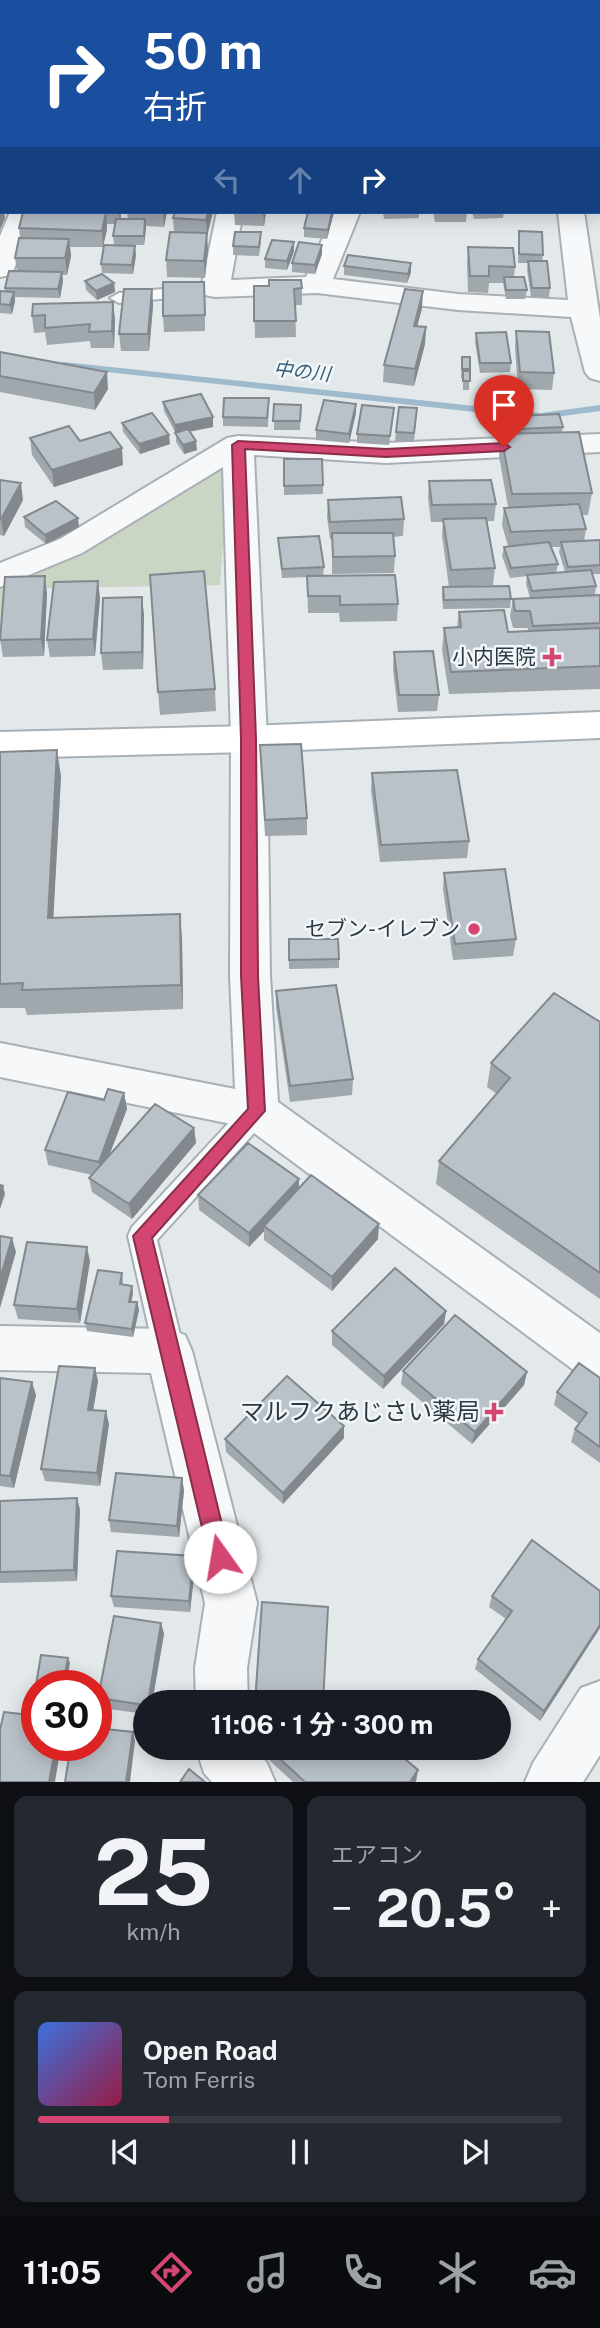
<!DOCTYPE html>
<html lang="ja">
<head>
<meta charset="utf-8">
<style>
  body { margin:0; font-family:"Public Sans","Noto Sans JP",sans-serif; background:#242831; color:#f1f3f6; height:100vh; display:flex; flex-direction:column; font-size:26px; white-space:nowrap }
  * { box-sizing:border-box; margin:0 }
  p { font-size:23px; color:#9ea1a6 }
  .icon { flex:none; width:38px; height:38px; fill:none; stroke:currentColor; stroke-width:2; stroke-linecap:round; stroke-linejoin:round }
  .map { position:relative; height:1782px; overflow:hidden }
  .sheet { display:flex; flex-direction:column; gap:14px; padding:14px; background:#0d0f14; flex:1 }
  .sheet>* { flex:none }
  .banner { position:absolute; left:0px; top:0px; width:600px; height:214px; box-shadow:0 4px 18px #0003; background:#1a4fa0; color:#fff; overflow:hidden }
  .speed { position:absolute; left:21px; top:1670px; display:flex; gap:14px; font-size:35px; font-weight:700; text-align:center }
  .speed>* { display:grid; place-content:center; width:91px; height:91px; border-radius:50%; background:#171b24; box-shadow:0 4px 18px #0003; line-height:1 }
  .speed .limit { border:10px solid #d22; background:#fff; color:#111 }
  .pin { position:absolute; display:grid; place-items:center; width:60px; height:60px; color:#fff; margin:-72px -30px; border-radius:50% 50% 50% 0; rotate:-45deg; box-shadow:0 0 7px #0007 }
  .pin .icon { rotate:45deg }
  .me { position:absolute; width:77px; margin:-38px; rotate:347deg; stroke-linejoin:round; filter:drop-shadow(0 0 5px #0008) }
  .turn { display:flex; align-items:center; gap:24px; height:147px; padding:0 28px; font-size:32px }
  .turn .icon { width:91px; height:91px; stroke-width:2.5 }
  .turn b { display:block; font-size:49px; line-height:60px }
  .lanes { display:flex; align-items:center; height:66px; padding:0 28px; background:#0003; justify-content:center; gap:35px; direction:ltr }
  .lanes .off { opacity:.35 }
  .big { font-size:52px; font-weight:700; line-height:1.1 }
  .sheet .widget { flex:1; display:flex; flex-direction:column; justify-content:center; gap:10px; min-width:0; padding:0 24px; border-radius:14px; background:#242831 }
  .sheet .dial { align-items:center; gap:0 }
  .dial b { font-size:91px; line-height:1 }
  .song { display:flex; align-items:center; gap:21px }
  .cover { width:84px; height:84px; border-radius:10px; background:linear-gradient(135deg,hsl(220 70% 55%),hsl(340 70% 35%)) }
  .played { height:7px; border-radius:4px; background:linear-gradient(90deg,#d24671 25%,#363941 25%) }
  .keys { display:flex; justify-content:space-around; direction:ltr }
  .heat { display:flex; justify-content:space-between; align-items:center; font-size:38px; direction:ltr }
  .sheet .tiles { flex:1; display:grid; gap:14px; grid-template-columns:1fr 1fr }
  .widget:last-child { grid-column:span 2 }
  .trip { position:absolute; left:133px; top:1690px; width:378px; height:70px; border-radius:35px; background:#171b24; box-shadow:0 4px 18px #0003; font-weight:700; line-height:70px; text-align:center }
  .menu { display:flex; height:112px; justify-content:space-around; align-items:center; background:#090b0e; color:#9ea1a6 }
  .menu .icon { width:49px; height:49px }
  .menu .current { color:#d24671 }
  .menu b { font-size:32px; color:#f1f3f6 }
  .map>svg:first-child { display:block }
</style>
</head>
<body>
<div class="map">
<svg width="600" height="1782" viewBox="0 0 600 1782">
  <rect width="100%" height="100%" fill="#e3e8eb"/>
  <path fill="#cbd5c4" d="M213 466 229 468 220 585 9 589 0 620V581Z"/>
  <g fill="none" stroke-linecap="round" stroke-linejoin="round">
    <path fill="#9dbbcc" fill-rule="evenodd" d="M64 362 541 413 600 405V411L541 419 61 367V363Z"/>
    <g stroke="#a8b0b6" stroke-width="4">
      <path id="lane" d="M195 286 204 291 201 295 119 303 110 298 119 293Z
        M257 1099 267 1103 270 1111 267 1119 157 1240 184 1351 179 1361 169 1365 159 1361 154 1351 128 1236 132 1227 247 1103Z"/>
    </g>
    <g stroke="#a8b0b6" stroke-width="4">
      <path id="street" d="M499 0H521L522 2H500Z
        M598 45H600V59H598Z
        M598 153H600V169H598Z
        M0 170H2V186H0Z
        M10 212H36L14 269 10 275 0 277V236Z
        M217 212H243L231 280 306 277 334 212H360L333 279 458 294 568 300 558 212H584L600 319V381L590 378 585 372 571 317 458 310 317 293 215 297 205 295 201 289Z
        M600 434V452L386 463 254 455 267 739 270 976 278 1102 600 1333V1383L583 1377 246 1127 0 1077V1043L235 1089 230 976 231 739 223 467 82 553 0 587V563L60 539 227 438 238 436 386 443Z
        M0 1326 169 1329 185 1335 192 1351 257 1603 247 1668 248 1703H196L195 1668 205 1603 151 1373 0 1370Z
        M600 1681V1755L583 1782H525L533 1763 581 1688Z
        M196 1748H254L267 1763 275 1782H212L204 1773Z"/>
    </g>
    <g stroke="#a8b0b6" stroke-width="4">
      <path id="secondary" d="M600 712V738L249 752 0 758V732L249 726Z"/>
    </g>
    <use href="#lane" fill="#f6f8f9" fill-rule="evenodd"/>
    <use href="#street" fill="#f6f8f9" fill-rule="evenodd"/>
    <use href="#secondary" fill="#fff" fill-rule="evenodd"/>
  </g>
  <path fill="#a0a7ad" fill-rule="evenodd" d="M321 0H355V2H322Z
    M589 0H600V6L598 7V2H591Z
    M0 30H2V87L0 91Z
    M598 67H600V125H598Z
    M2 87V112H1L0 102 1 99 0 91Z
    M0 134H2V174H0Z
    M23 212H121V219H128L127 212H167L164 227 146 226 144 245H117L136 255 133 274 102 273 101 264 114 245 113 236 115 224H107V229L103 247H70L71 256 67 275H62L63 281 60 298 15 297V301L12 314 0 313V291L5 292V288L17 271 15 258 20 238 19 228Z
    M175 212H213L207 236 208 250 205 278 167 277 166 260 174 233 173 218Z
    M234 212H266L264 226 235 225Z
    M308 212H334L327 239 304 237V228Z
    M383 212H419V218L384 219Z
    M433 212H467L466 222H435Z
    M472 212H504L503 218 474 219Z
    M519 231 543 255 542 261 550 288 549 297H531L527 270 528 263H518Z
    M261 232V241L259 256 233 255V246Z
    M468 247 515 267 514 277 527 290 525 299H506L503 283H489L488 293 468 292 467 264Z
    M294 251 287 270 265 268V259Z
    M322 254 315 274 292 272V263Z
    M411 263V272L407 283 344 275V266Z
    M85 281 114 283 115 292 97 300 86 290Z
    M254 286 302 288V305H295L296 337 255 338Z
    M152 289 153 306 149 351H121L119 334Z
    M205 298V331L164 332 163 316Z
    M33 304 115 319 114 348H91L90 341 47 345 45 332 34 333 32 316Z
    M422 308 417 326 426 327 425 344 414 386 383 382 384 365Z
    M516 331 554 373 552 390 518 389 515 348Z
    M476 333 511 363 510 372 480 373 475 342Z
    M0 352 108 389 95 410 0 392Z
    M462 357H470L469 390H463V378H461Z
    M269 398 268 427 223 426V417Z
    M163 402 213 417V427L189 432 197 450 184 454 176 442V434L164 411Z
    M274 404 301 405 300 430H274Z
    M356 404V413L349 443 316 440V430Z
    M394 408 389 445 357 443V434Z
    M417 408 414 442 395 441 396 432Z
    M495 417 563 427 562 433 592 493 588 515H582L586 529 584 541 600 540V574H592L596 586 595 595H600V689L449 694 442 650 444 628 457 627 459 612 508 632 528 631V628H513L510 616 513 599 530 598 526 584 527 576 510 578 502 556 504 547 508 546 502 525 504 508 508 507 499 456 500 440H498L494 426ZM551 547H560L559 552 565 572 556 573 558 564Z
    M122 423 170 444 140 454 123 432Z
    M30 438 80 441 123 465 54 487 32 455Z
    M284 459 323 485V494L284 495Z
    M0 480 23 500 4 536 0 535Z
    M429 481 496 504 494 521H486L495 568 493 585 449 587 442 536 443 522H431L428 498Z
    M328 500 404 519 403 536 393 537 395 556 394 573 332 574V539H330L327 517Z
    M24 517 79 527 46 544 25 527Z
    M278 538 324 567 323 576 398 604 397 621 340 622 339 613H308L307 577 282 578Z
    M443 587 511 599 510 608 443 609 442 596Z
    M47 593 44 656 3 657 0 639Z
    M100 598 95 656 50 657 47 640Z
    M144 614 143 669 103 670 101 653Z
    M394 652 439 695 437 711 398 712 393 669Z
    M215 689 216 711 160 715 158 692Z
    M260 745 307 818V835L265 836Z
    M0 752 61 776 53 918 182 938 183 1009 27 1015 25 1008H0Z
    M372 773 469 841 467 858 380 862 371 790Z
    M444 873 516 939 513 956 453 960 443 889Z
    M289 939 339 959V968L289 969Z
    M276 991 353 1079 352 1095 290 1102 276 1007Z
    M600 1022V1299L436 1184 439 1161 497 1094 487 1087 491 1063Z
    M124 1093 127 1109 109 1155 194 1128 196 1143 132 1219 92 1192 89 1178 92 1175 48 1165 45 1150 104 1100Z
    M299 1179V1189L378 1239 332 1291 264 1240V1231L249 1247 199 1210 198 1195Z
    M90 1261 80 1323 18 1319 14 1305Z
    M122 1273 123 1281V1284L132 1286 133 1293 131 1302H137L139 1310 133 1337 87 1331 85 1323Z
    M446 1311 444 1324 383 1389 332 1345V1331Z
    M95 1368 98 1381 93 1411 109 1424 100 1486 45 1481 41 1469Z
    M403 1371 527 1372 524 1385 472 1444 401 1384Z
    M0 1378 36 1395 14 1488 0 1486Z
    M600 1378V1463L571 1442 575 1429 579 1424 554 1405 557 1392Z
    M344 1426V1438L283 1504 226 1452 225 1439Z
    M182 1478 184 1491 179 1537 111 1532 109 1520Z
    M77 1498 80 1510 77 1581 0 1583V1501Z
    M194 1556 195 1567 190 1612 114 1607 111 1596Z
    M600 1591V1628L540 1721 475 1669 478 1659 506 1619 489 1607 492 1596Z
    M161 1623 164 1634 152 1703H145V1714L101 1708 98 1698Z
    M256 1748H392L416 1782H293Z"/>
  <path fill="#82888d" d="M2 66V87L0 91V70Z
    M2 197V212H4L5 218 0 230V201Z
    M106 212 107 229 103 247 102 231Z
    M119 212H121L120 224Z
    M163 212H167L164 227Z
    M208 212H213L207 236 208 250 205 278 204 261 207 235 206 220Z
    M263 212H266L264 226Z
    M332 212H334L327 239 328 230Z
    M145 219 146 228 144 245V236Z
    M69 239 71 256 67 275 65 258Z
    M294 242V251L287 270V261Z
    M322 245V254L315 274V265Z
    M135 246 136 255 133 274 132 265Z
    M411 263V272L407 283 408 274Z
    M62 272 63 281 60 298 58 289Z
    M114 283 115 292 97 300 96 291Z
    M152 289 153 306 149 351 148 334Z
    M423 291 422 308 413 343 414 326Z
    M14 292 15 301 12 314 10 305Z
    M113 302 115 319 114 348 112 331Z
    M426 327 425 344 414 386 415 369Z
    M107 372 108 389 95 410 94 393Z
    M356 404V413L349 443V434Z
    M213 417V427L175 434V425Z
    M169 435 170 444 140 454 139 444Z
    M196 441 197 450 184 454 183 445Z
    M122 448 123 465 54 487 52 470Z
    M21 483 23 500 4 536 1 519Z
    M78 518 79 527 46 544 45 535Z
    M45 576 47 593 44 656 41 639Z
    M98 581 100 598 95 656 93 639Z
    M142 597 144 614 143 669 142 652Z
    M57 750 61 776 52 943 48 918Z
    M180 914 182 938 183 1009 181 985Z
    M124 1093 127 1109 101 1177 99 1162Z
    M194 1128 196 1143 132 1219 129 1204Z
    M299 1179V1193L264 1226V1231L249 1247V1233Z
    M3 1186 5 1194 0 1209V1195Z
    M379 1224 378 1239 332 1291V1277Z
    M12 1238 16 1252 0 1308V1279Z
    M87 1247 90 1261 80 1323 77 1309Z
    M132 1286 133 1293 130 1309 129 1302Z
    M137 1302 139 1310 133 1337 132 1329Z
    M446 1311 444 1324 383 1389 384 1376Z
    M95 1368 98 1381 91 1423 88 1410Z
    M527 1372 524 1385 472 1444 475 1432Z
    M32 1382 36 1395 14 1488 10 1476Z
    M106 1411 109 1424 100 1486 97 1473Z
    M344 1426V1438L283 1504V1493Z
    M182 1478 184 1491 179 1537 177 1526Z
    M77 1498 80 1510 77 1581 74 1570Z
    M194 1556 195 1567 190 1612 189 1601Z
    M161 1623 164 1634 152 1703H148Z
    M600 1625V1628L540 1721 544 1711Z
    M68 1658 70 1663 66 1685H63Z
    M133 1732 135 1741 130 1782H126Z
    M56 1745H61L55 1782H49Z
    M418 1770 416 1782H410Z"/>
  <path fill="#bac2c9" stroke="#82888d" stroke-width="2" d="M24 0H42V2H24Z
    M45 0H76V2H45Z
    M80 0H105V2H80Z
    M110 0H132V2H111Z
    M136 0H155L156 2H136Z
    M161 0H180L181 2H161Z
    M287 0H318L319 2H287Z
    M390 0H417L418 2H391Z
    M420 0H445L446 2H421Z
    M467 0H486L487 2H468Z
    M598 12H600V34H598Z
    M0 30H2V51L0 50Z
    M598 67H600V89H598Z
    M598 94H600V108L598 109Z
    M598 132H600V144H598Z
    M0 134H2V144H0Z
    M0 155H2V165H0Z
    M23 212H106L102 231 19 228Z
    M175 212H208L206 220 173 218Z
    M308 212H332L328 230 304 228Z
    M116 219H145L144 236H113Z
    M519 231 542 232 543 255 519 254Z
    M170 232 207 233 204 261 166 260Z
    M235 232H261L259 247 233 246Z
    M19 238 69 239 65 258H15Z
    M272 240 294 242 287 261 265 259Z
    M299 242 322 245 315 265 292 263Z
    M104 245 135 246 132 265 101 264Z
    M468 247 513 248 515 267 489 266V276H470Z
    M348 255 411 263 408 274 344 266Z
    M528 261H547L550 288H532Z
    M9 271 62 272 58 289 5 288Z
    M102 274 114 283 96 291 85 281Z
    M504 277H524L527 290H506Z
    M269 280H301L302 288 294 289 296 321H254V286H269Z
    M163 282H204L205 315 163 316Z
    M124 289H152L148 334H119Z
    M405 289 423 291 414 326 426 327 415 369 384 365Z
    M0 291 14 292 10 305 0 304Z
    M113 302 112 331 89 332 90 324 45 328V315L32 316 33 304Z
    M516 331 549 332 554 373 520 372Z
    M506 332 511 363H480L476 333Z
    M0 352 107 372 94 393 0 376Z
    M462 357H470V369H462Z
    M463 371H470V381H463Z
    M201 394 213 417 175 425 163 402Z
    M224 398H269L267 418 223 417Z
    M324 400 356 404 349 434 316 430Z
    M274 404 301 405 300 421H273Z
    M362 405 394 408 390 436 357 434Z
    M399 407 417 408 414 433 396 432Z
    M152 413 169 435 139 444 122 423Z
    M559 414 563 427 499 430 495 417Z
    M69 426 80 441 110 432 122 448 52 470 30 438Z
    M188 429 196 441 183 445 175 433Z
    M579 432 592 493 512 494 501 434Z
    M284 459H322L323 485 284 486Z
    M0 480 21 483 1 519 0 518Z
    M491 480 496 504 432 505 429 481Z
    M401 497 404 519 330 522 328 500Z
    M56 501 78 518 45 535 24 517Z
    M579 504 586 529 511 532 504 508Z
    M486 518 495 568 451 570 443 519Z
    M332 533H393L395 556 333 557Z
    M319 536 324 567 282 569 278 538Z
    M600 540V565L568 567 561 542Z
    M549 542 558 564 511 568 504 547Z
    M591 570 596 586 532 591 527 575Z
    M204 571 215 689 158 692 150 575Z
    M395 575 398 604 340 605V596H308L307 576Z
    M45 576 41 639 0 640 5 577Z
    M98 581 93 639 47 640 54 582Z
    M509 586 511 599 444 600 443 587Z
    M600 595V623L533 626 530 611H515L513 599Z
    M142 597V652L101 653 103 598Z
    M504 610 508 632 600 628V666L451 672 444 628 461 627 459 612Z
    M433 651 439 695H399L394 652Z
    M301 744 307 818 265 820 260 745Z
    M57 750 48 918 180 914 181 985 22 990 23 983 0 984V752Z
    M457 770 469 841 381 845 372 773Z
    M505 869 516 939 455 944 444 873Z
    M289 939H338L339 959 289 960Z
    M336 985 353 1079 290 1086 276 991Z
    M554 993 600 1022V1273L439 1161 510 1078 491 1063Z
    M108 1089 124 1093 99 1162 45 1150 68 1092 104 1100Z
    M155 1104 194 1128 129 1204 89 1178Z
    M248 1143 299 1179 249 1233 198 1195Z
    M311 1175 379 1224 332 1277 264 1226Z
    M0 1185 3 1186 0 1195Z
    M0 1236 12 1238 0 1279Z
    M27 1242 87 1247 77 1309 14 1305Z
    M395 1268 446 1311 384 1376 332 1331Z
    M98 1270 122 1273 120 1284 132 1286 129 1302H137L132 1329 85 1323Z
    M455 1315 527 1372 475 1432 403 1371Z
    M579 1363 600 1378V1447L575 1429 587 1413 557 1392Z
    M59 1366 95 1368 88 1410 106 1411 97 1473 41 1469Z
    M287 1376 344 1426 283 1493 225 1439Z
    M0 1378 32 1382 10 1476 0 1475Z
    M116 1473 182 1478 177 1526 109 1520Z
    M77 1498 74 1570 0 1572V1501Z
    M532 1540 600 1591V1625L544 1711 478 1659 512 1611 492 1596Z
    M117 1551 194 1556 189 1601 111 1596Z
    M262 1602 328 1607 323 1703H255Z
    M114 1616 161 1623 148 1703H145V1705L98 1698Z
    M41 1655 68 1658 63 1685H37V1691H35Z
    M4 1712 37 1716V1745H56L49 1782H0V1730Z
    M96 1728 133 1732 126 1782H65L71 1745H96Z
    M268 1748H392L418 1770 410 1782H305Z
    M189 1769 205 1782H180Z"/>
  <path fill="#d24671" stroke="#882e49" stroke-width="2" d="M238 441 386 449 504 443 510 447 504 451 386 457 245 449 256 739 258 976 265 1111 152 1238 230 1557 227 1564 220 1567 212 1564 209 1557 133 1236 248 1109 241 976V739L232 445Z"/>
  <g fill="#d24671" stroke="#f3f6f8" stroke-width="2.5">
    <path d="M548.5 646.5h7v7h7v7h-7v7h-7v-7h-7v-7h7z"/>
    <circle cx="474" cy="929" r="7"/>
    <path d="M490.5 1401.5h7v7h7v7h-7v7h-7v-7h-7v-7h7z"/>
  </g>
  <g text-anchor="middle" stroke-width="5" stroke-linejoin="round" paint-order="stroke">
    <g font-size="19" font-style="italic" fill="#335e7a" stroke="#f3f6f8">
      <text transform="translate(302 371) rotate(6)" y="7">中の川</text>
    </g>
    <g font-size="21" fill="#2a3844" stroke="#f3f6f8" text-anchor="end">
      <text x="536" y="664">小内医院</text>
      <text x="460" y="936">セブン-イレブン</text>
    </g>
    <g font-size="24" fill="#2a3844" stroke="#f3f6f8" text-anchor="end">
      <text x="480" y="1420">マルフクあじさい薬局</text>
    </g>
  </g>
</svg>
<div class="speed"><div class="limit">30</div></div>
<div class="pin" style="left:504px;top:447px;background:#d93025"><svg class="icon" aria-label="arrive" viewBox="0 0 24 24"><path d="M6 21V4h12l-3 4 3 4H6"/></svg></div>
<svg class="me" style="left:220px;top:1557px" viewBox="-20 -20 40 40"><circle r="19" fill="#fff"/><path d="M0-13L10 11 0 6-10 11z" fill="#d24671"/></svg>
<div class="trip">11:06 · 1 分 · 300 m</div>
<div class="banner">
<div class="turn"><svg class="icon" aria-label="right" viewBox="0 0 24 24"><path d="M7 20v-9h11M14 6l5 5-5 5"/></svg><div><b>50 m</b>右折</div></div>
<div class="lanes"><svg class="icon off" aria-label="left" viewBox="0 0 24 24"><path d="M17 20v-9H6M10 6l-5 5 5 5"/></svg><svg class="icon off" aria-label="ahead" viewBox="0 0 24 24"><path d="M12 20V5M6 11l6-6 6 6"/></svg><svg class="icon" aria-label="right" viewBox="0 0 24 24"><path d="M7 20v-9h11M14 6l5 5-5 5"/></svg></div>
</div>
</div>
<section class="sheet">
<div class="tiles">
<div class="widget dial"><b>25</b><p>km/h</p></div>
<div class="widget"><p>エアコン</p>
<div class="heat"><a>−</a><b class="big">20.5°</b><a>+</a></div>
</div>
<div class="widget">
<div class="song"><i class="cover"></i><div><b>Open Road</b><p>Tom Ferris</p></div></div>
<div class="played"></div>
<div class="keys"><svg class="icon" aria-label="previous" viewBox="0 0 24 24"><path d="M18 5L8 12l10 7zM5 5v14"/></svg><svg class="icon" aria-label="pause" viewBox="0 0 24 24"><path d="M8 5v14M16 5v14"/></svg><svg class="icon" aria-label="next" viewBox="0 0 24 24"><path d="M6 5l10 7-10 7zM19 5v14"/></svg></div>
</div>
</div>
</section>
<nav class="menu">
<b>11:05</b>
<svg class="icon current" aria-label="directions" viewBox="0 0 24 24"><path d="M12 3l9 9-9 9-9-9zM9 14v-3h6M13 9l2 2-2 2"/></svg>
<svg class="icon" aria-label="music" viewBox="0 0 24 24"><path d="M9 18V5l10-2v13"/><circle cx="6" cy="18" r="3"/><circle cx="16" cy="16" r="3"/></svg>
<svg class="icon" aria-label="phone" viewBox="0 0 24 24"><path d="M5 4h4l2 5-3 2q2 4 5 5l2-3 5 2v4C11 20 4 13 5 4z"/></svg>
<svg class="icon" aria-label="climate" viewBox="0 0 24 24"><path d="M12 3v18M4 7l16 10M4 17L20 7"/></svg>
<svg class="icon" aria-label="car" viewBox="0 0 24 24"><path d="M5 17H2v-5l4-1 3-4h7l3 4 3 1v5h-3M9 17h6M6 11h13"/><circle cx="7" cy="17" r="2"/><circle cx="17" cy="17" r="2"/></svg>
</nav>
</body>
</html>
